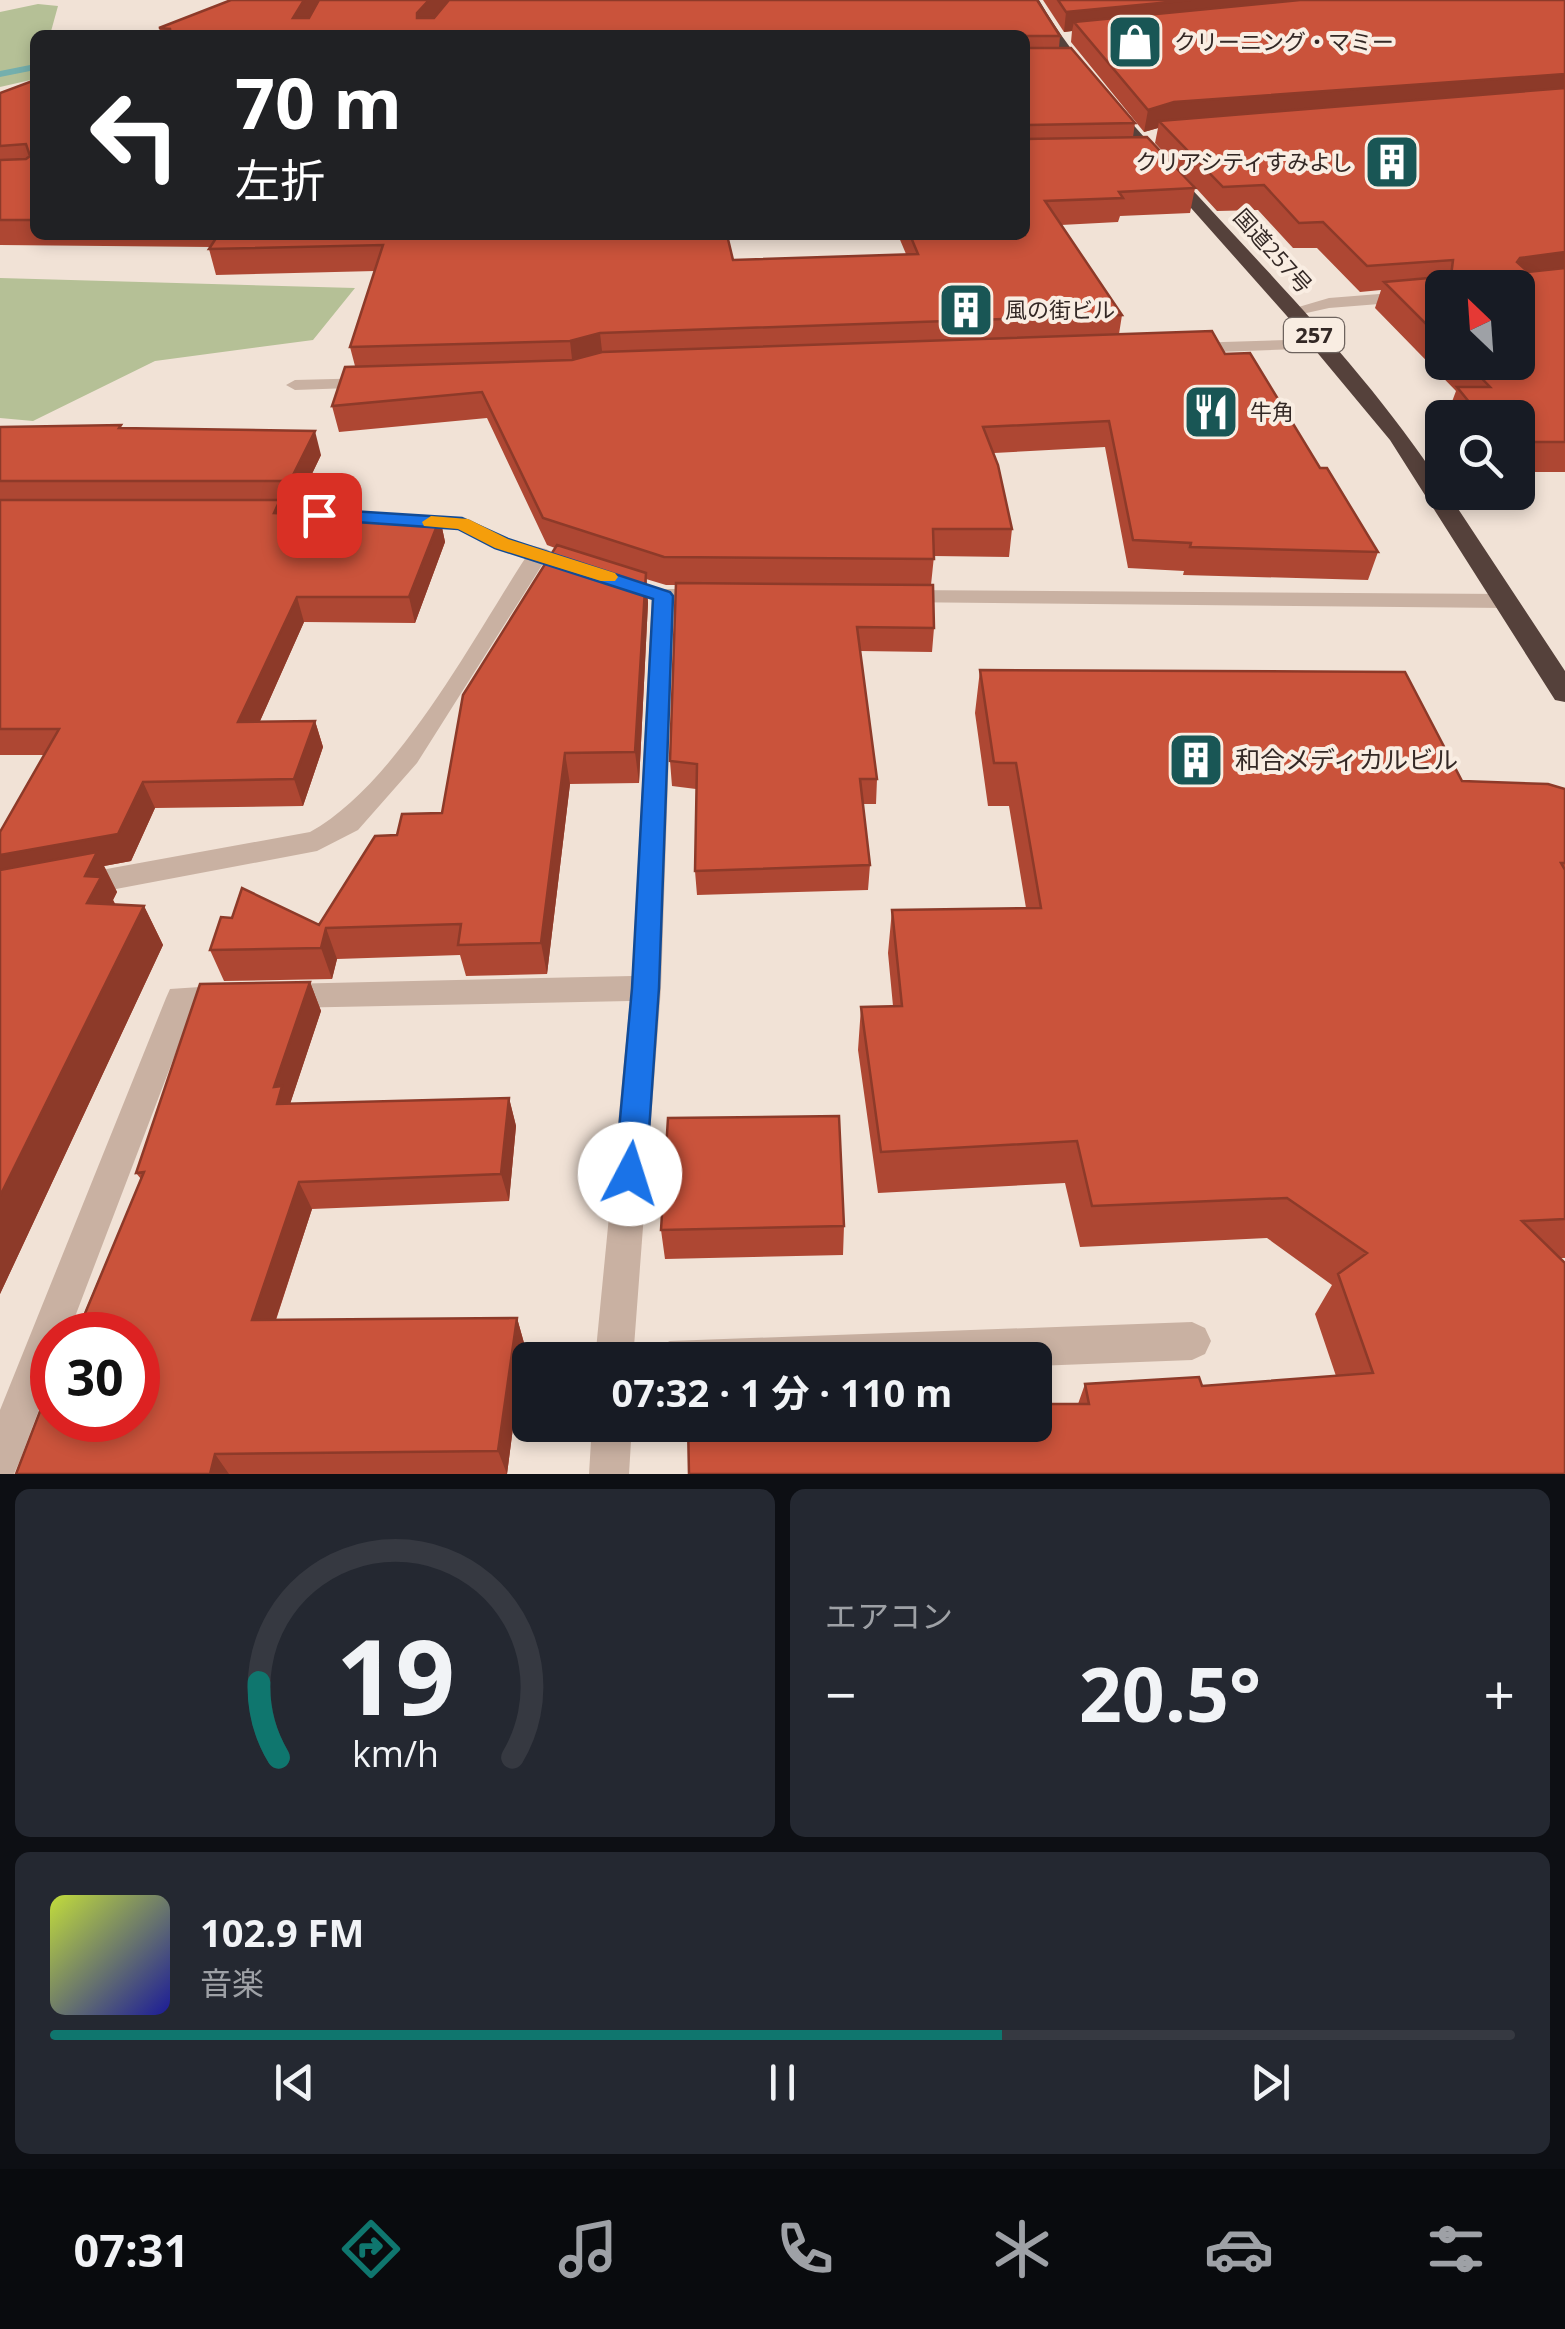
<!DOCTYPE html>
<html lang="ja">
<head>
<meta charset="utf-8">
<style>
  body { margin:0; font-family:"Open Sans","Noto Sans JP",sans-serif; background:#242831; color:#f1f3f6; height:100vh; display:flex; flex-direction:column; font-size:38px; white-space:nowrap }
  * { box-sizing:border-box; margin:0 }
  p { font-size:32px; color:#9ea1a6 }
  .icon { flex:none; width:55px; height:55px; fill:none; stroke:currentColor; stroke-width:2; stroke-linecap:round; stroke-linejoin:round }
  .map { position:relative; height:1474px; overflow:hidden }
  .drawer { display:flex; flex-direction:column; gap:15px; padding:15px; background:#0d0f14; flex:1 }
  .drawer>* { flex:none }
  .guide { position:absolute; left:30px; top:30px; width:1000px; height:210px; border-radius:15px; box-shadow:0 5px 15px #0003; background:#202124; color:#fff; overflow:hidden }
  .needle { width:65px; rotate:335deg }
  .fabs { position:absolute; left:1425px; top:270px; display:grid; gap:20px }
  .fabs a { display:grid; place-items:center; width:110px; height:110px; border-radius:15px; background:#171b24; box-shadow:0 5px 15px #0003; font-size:50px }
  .speed { position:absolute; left:30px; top:1312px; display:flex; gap:20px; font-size:50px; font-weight:700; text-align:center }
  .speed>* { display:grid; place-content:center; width:130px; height:130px; border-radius:50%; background:#171b24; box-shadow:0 5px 15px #0003; line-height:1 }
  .speed .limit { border:15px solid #d22; background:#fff; color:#111 }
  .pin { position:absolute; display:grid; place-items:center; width:85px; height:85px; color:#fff; margin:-42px; border-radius:20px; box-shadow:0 5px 15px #0006 }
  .me { position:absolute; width:110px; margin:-55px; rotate:5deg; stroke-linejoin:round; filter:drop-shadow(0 0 8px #0008) }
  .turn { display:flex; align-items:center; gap:35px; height:210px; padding:0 40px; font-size:45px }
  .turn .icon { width:130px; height:130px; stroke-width:2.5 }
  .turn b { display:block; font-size:70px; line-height:85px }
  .big { font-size:75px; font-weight:700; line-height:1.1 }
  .drawer .widget { flex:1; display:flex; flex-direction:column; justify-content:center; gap:15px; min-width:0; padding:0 35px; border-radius:15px; background:#242831 }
  .drawer .dial { align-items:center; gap:0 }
  .dial svg { height:260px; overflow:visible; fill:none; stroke:#363941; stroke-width:7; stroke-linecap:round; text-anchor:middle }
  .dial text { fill:#f1f3f6; stroke:none }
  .song { display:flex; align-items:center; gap:30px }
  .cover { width:120px; height:120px; border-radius:15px; background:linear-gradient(135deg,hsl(70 70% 55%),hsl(240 70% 35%)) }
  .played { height:10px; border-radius:5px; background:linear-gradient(90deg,#0f766e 65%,#363941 65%) }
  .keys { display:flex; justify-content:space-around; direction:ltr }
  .heat { display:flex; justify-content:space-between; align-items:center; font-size:55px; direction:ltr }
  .drawer .tiles { flex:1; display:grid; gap:15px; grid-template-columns:1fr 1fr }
  .widget:last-child { grid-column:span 2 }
  .trip { position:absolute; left:512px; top:1342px; width:540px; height:100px; border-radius:15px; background:#171b24; box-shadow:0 5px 15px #0003; font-weight:700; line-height:100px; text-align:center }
  .dock { display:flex; height:160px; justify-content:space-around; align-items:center; background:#090b0e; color:#9ea1a6 }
  .dock .icon { width:70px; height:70px }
  .dock .current { color:#0f766e }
  .dock b { font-size:45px; color:#f1f3f6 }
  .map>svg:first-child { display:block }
</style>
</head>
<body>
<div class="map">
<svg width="1565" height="1474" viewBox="0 0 1565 1474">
  <rect width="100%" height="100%" fill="#f1e2d6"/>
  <path fill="#b5c096" d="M38 4 58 6 50 35H35V79L0 87V12Z
    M0 278 355 288 313 340 155 361 33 421 0 418Z"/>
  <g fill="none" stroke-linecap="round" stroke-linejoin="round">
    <path fill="#74afad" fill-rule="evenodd" d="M35 64V70L0 77V71Z"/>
    <path fill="#c9b1a2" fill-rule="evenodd" d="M1320 339 1326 340V348L1191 353 1183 348 1191 343Z
      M372 378 378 379V387L295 390 286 385 295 380Z"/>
    <path fill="#c9b1a2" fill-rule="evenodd" d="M1442 289V299L1329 308 1293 316 1285 311 1329 298Z
      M406 514 469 519 508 540 546 549 561 557 558 562H544L417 763 358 830 317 851 79 896 69 892 65 885 69 878 79 874 310 832C396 785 472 640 526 557L494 548 458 529 399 524 396 520 399 516Z
      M663 589H707L718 596 707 603H674L661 988 633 1360H595L630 1001 285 1008 274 1005 270 996 274 987 285 984 632 976 652 596Z
      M902 590 1505 594 1516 601 1505 608 894 602 891 597Z
      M230 985 241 988 245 997 241 1006 192 1010 68 1335H52V1375L20 1460 14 1474H0V1410L166 998 170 989Z
      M1192 1322 1205 1328 1211 1341 1205 1354 1192 1360 1035 1366V1360H651L657 1347 670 1341Z
      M592 1425H632L629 1474H589Z"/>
    <path fill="#55413b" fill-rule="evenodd" d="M1027 0H1039C1078 67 1134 126 1187 184 1276 281 1370 376 1442 486V492H1447L1565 671V702L1555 700 1390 440 1286 315 1144 155 1050 40Z"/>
  </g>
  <path fill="#ae4733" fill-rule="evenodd" d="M231 0H319L309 18 319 0H1037L1060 36 1059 48H1071L1135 123 1133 137H1147L1195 188 1190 213 1120 216 1118 222 1061 225 1122 315 1119 334 1212 331 1225 354 1250 353 1320 468H1327L1378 552 1368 580 1183 575 1184 571 1128 568 1105 447 994 453 998 465 1012 529 1009 557 934 556 931 585H933L934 628 932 652 860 651 877 779 876 804H863L870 865 868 890 697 895 695 871 696 789 672 786 670 761 676 585H666L646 579 648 603 639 783 570 784 547 974 466 976 460 955 337 959 332 979 224 981 210 950 221 917 232 918 242 888 319 925 375 836 397 835 402 814 442 813 463 695 555 548 547 545 487 418 339 432 332 406 345 367 355 366 350 347 375 271 216 275 209 249 211 247 0 245V93L35 80V235H727L733 260 906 254 898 235H1025V35H155L161 33 159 28Z
    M1043 0H1565V472H1518V418H1449L1447 415 1456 391 1375 308 1381 290 1360 292 1317 248H1293L1258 210 1217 211 1155 143 1158 128 1144 132 1071 42 1072 31 1064 32ZM1442 288 1518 362H1442Z
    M0 427 122 428 321 455 297 505H282L284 513 440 518 445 542 415 623 304 622 260 721H315L323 747 303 806 155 808 131 861 104 866 117 892 113 900 115 904 144 906 163 945 0 1294V855L44 755H0Z
    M980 670 1462 781 1565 789V1258H1560L1565 1474 1078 1404 1085 1384 1202 1386 1336 1376 1315 1314 1332 1285 1267 1238 1080 1247 1065 1183 878 1193 858 1050 861 1007 893 1006 888 953 892 910 1026 908 1009 806H988L975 713Z
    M310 982 321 1011 290 1104 509 1098 516 1126 509 1201 312 1209 276 1320 517 1318 524 1343 507 1474H16L141 1179 136 1173Z
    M844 1226 843 1255 665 1259 661 1230Z"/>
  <path fill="#8d3a29" d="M304 0H319L299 35 293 18Z
    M429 0H450L420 33 417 13Z
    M1191 0H1372L1074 22 1072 31 1064 32 1066 12Z
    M1565 74V94L1159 121 1158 128 1144 132 1148 110 1174 102Z
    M1565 252V275L1510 284 1517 262 1520 258Z
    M600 333 603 360 573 368 570 341Z
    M315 431 321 455 297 505 290 481Z
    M280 500 287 525 274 513Z
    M440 518 445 542 415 623 409 597Z
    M646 573 648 603 639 783 635 752Z
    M297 597 304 622 248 748 238 722Z
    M315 721 323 747 303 806 294 779Z
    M565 753 570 784 547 974 541 943Z
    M143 782 155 808 131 861 104 866 117 892 113 900 122 917 0 882V855Z
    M144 906 163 945 0 1294V1196Z
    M326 928 337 959 332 979 321 948Z
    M310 982 321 1011 290 1104H277L274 1087Z
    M509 1098 516 1126 509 1201 501 1174Z
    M299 1182 312 1209 267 1346 252 1320Z
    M517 1318 524 1343 507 1474 498 1451Z
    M215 1454 229 1474H210Z"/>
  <path fill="#ca533b" stroke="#8d3a29" stroke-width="2.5" d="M231 0H304L293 18H309L319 0H429L417 13V18H434L449 0H1037L1060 36H1027L1025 47V35H155L171 29 159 28Z
    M1058 0H1191L1066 12Z
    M1300 0H1565V74L1174 102 1148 110 1074 22Z
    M1025 48H1071L1135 123 1028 125 1025 139 1147 137 1195 188 1119 192 1123 198 1045 201 1122 315 600 333 570 341 350 347 383 245 209 249 218 235H727L733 260 918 254 910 235H1025Z
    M35 80V220H0V160L26 159 30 156 26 144 0 146V93Z
    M1565 88V252L1520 258 1517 262 1528 272 1565 268V442H1518V418H1482L1457 387H1490L1466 362H1518V288H1442V340L1384 282 1451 276 1453 260 1367 266 1323 222 1299 223 1264 185 1223 187 1159 121Z
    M1212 331 1225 354 1250 353 1320 468H1327L1378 552 1190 547 1191 543 1133 540 1109 421 983 427 998 465 1012 529H933L934 559 664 557 543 518 482 392 332 406 345 367 572 360 602 352Z
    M121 425 119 428 315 431 290 481H0V427Z
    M0 500H280L274 513 440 518 409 597H297L238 722 315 721 294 779 143 782 118 834 0 855V832L59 729H0Z
    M557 545 646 573 635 752 565 753 541 943 458 945 461 924 326 928 321 948 210 950 221 917 232 918 242 888 319 925 375 836 397 835 402 814 442 813 463 695Z
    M676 583 933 585 934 628 857 627 877 779H860L870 865 695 871 697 764 670 761Z
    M980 670 1405 672 1462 781 1548 784 1565 789V863H1561L1565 870V1219L1522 1221 1565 1263V1474H689L688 1425H1035V1404H1089L1085 1384 1199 1377 1202 1386 1373 1373 1338 1274 1367 1253 1287 1198 1092 1206 1077 1141 881 1152 861 1007 902 1006 892 910 1041 908 1016 763H994Z
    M97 852 85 876 101 877 87 903 144 906 0 1196V870Z
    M310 982 274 1087 282 1086 277 1104 509 1098 501 1174 299 1182 252 1320 517 1318 498 1451 215 1454 210 1474H16L47 1393H51L52 1390V1420H138V1335H76L144 1172 136 1173 200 984Z
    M839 1116 844 1226 661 1230 668 1118Z"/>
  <path fill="#1a73e8" stroke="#114b97" stroke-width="2.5" d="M319 509 462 518 508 539 670 592 673 596 659 988 646 1174 641 1184 630 1188 619 1184 615 1174 632 988 653 599 495 548 458 529 312 519 309 515Z"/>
  <path fill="#f59e0b" d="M431 516 468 519 508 539 615 573 618 577 615 581H601L495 548 458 529 424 526 422 522Z"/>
  <defs>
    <g id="shop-square" transform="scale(2.875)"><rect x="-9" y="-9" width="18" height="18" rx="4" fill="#195655" stroke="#f9ede2"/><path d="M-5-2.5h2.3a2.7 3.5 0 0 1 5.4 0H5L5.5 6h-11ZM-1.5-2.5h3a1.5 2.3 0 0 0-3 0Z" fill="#fff"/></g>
    <g id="building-square" transform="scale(2.875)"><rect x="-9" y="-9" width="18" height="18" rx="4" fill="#195655" stroke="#f9ede2"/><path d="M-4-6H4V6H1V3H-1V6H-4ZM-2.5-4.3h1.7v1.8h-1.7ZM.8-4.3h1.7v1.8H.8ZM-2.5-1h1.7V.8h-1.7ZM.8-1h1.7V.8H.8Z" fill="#fff"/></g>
    <g id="restaurant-square" transform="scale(2.875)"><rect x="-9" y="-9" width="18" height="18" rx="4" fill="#195655" stroke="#f9ede2"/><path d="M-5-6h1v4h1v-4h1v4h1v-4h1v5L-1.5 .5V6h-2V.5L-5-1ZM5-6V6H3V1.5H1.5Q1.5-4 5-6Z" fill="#fff"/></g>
  </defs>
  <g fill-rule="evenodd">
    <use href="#shop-square" x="1135" y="42"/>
    <use href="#building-square" x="1392" y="162"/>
    <use href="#building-square" x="966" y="310"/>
    <use href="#restaurant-square" x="1211" y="412"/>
    <use href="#building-square" x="1196" y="760"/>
  </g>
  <g text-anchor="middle" stroke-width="8" stroke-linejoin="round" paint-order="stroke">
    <g font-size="22" fill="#332825" stroke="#f9ede2" text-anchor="start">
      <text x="1174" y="50">クリーニング・マミー</text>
      <text x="1353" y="170" text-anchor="end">クリアシティすみよし</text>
      <text x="1005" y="318">風の街ビル</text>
      <text x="1250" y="420">牛角</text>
    </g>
    <g font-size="22" fill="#332825" stroke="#f9ede2">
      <text transform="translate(1273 251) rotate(48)" y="8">国道257号</text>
    </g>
    <rect fill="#f9ede2" stroke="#6e635e" stroke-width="2.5" x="1284" y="318" width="60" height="34" rx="8"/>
    <g font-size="22" font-weight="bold" fill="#332825">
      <text x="1314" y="343">257</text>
    </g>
    <g font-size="25" fill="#332825" stroke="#f9ede2" text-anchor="start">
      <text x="1235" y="769">和合メディカルビル</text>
    </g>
  </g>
</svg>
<div class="fabs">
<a><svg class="needle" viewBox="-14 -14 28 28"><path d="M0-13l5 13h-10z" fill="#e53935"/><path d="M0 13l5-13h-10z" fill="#9ea1a6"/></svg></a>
<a><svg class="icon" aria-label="search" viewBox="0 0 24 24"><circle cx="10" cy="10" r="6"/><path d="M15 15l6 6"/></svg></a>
</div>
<div class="speed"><div class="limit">30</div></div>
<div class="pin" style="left:319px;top:515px;background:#d93025"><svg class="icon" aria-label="arrive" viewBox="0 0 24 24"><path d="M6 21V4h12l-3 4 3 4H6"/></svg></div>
<svg class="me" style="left:630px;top:1174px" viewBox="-20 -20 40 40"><circle r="19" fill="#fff"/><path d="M0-13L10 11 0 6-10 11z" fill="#1a73e8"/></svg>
<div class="trip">07:32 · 1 分 · 110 m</div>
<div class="guide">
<div class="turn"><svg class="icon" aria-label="left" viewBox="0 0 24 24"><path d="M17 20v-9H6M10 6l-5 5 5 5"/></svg><div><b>70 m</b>左折</div></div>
</div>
</div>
<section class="drawer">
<div class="tiles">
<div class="widget dial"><svg viewBox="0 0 100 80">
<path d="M14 69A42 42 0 1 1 86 69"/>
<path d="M14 69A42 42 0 0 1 8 46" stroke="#0f766e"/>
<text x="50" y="56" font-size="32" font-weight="700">19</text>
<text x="50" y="72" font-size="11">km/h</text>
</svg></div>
<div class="widget"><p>エアコン</p>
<div class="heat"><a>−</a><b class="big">20.5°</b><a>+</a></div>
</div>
<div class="widget">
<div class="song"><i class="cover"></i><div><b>102.9 FM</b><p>音楽</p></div></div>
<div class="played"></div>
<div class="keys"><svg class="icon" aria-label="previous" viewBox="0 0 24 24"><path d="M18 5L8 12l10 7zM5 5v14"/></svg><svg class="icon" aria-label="pause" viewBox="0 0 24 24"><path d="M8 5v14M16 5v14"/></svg><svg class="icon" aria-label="next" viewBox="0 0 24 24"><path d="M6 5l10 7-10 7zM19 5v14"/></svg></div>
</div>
</div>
</section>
<nav class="dock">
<b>07:31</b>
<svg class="icon current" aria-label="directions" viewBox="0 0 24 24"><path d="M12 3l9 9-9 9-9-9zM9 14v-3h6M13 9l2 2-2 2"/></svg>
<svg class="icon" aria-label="music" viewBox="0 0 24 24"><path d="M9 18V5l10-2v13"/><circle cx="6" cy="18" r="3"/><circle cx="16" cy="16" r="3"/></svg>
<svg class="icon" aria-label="phone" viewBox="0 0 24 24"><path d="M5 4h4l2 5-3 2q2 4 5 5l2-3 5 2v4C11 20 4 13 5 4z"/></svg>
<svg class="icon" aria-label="climate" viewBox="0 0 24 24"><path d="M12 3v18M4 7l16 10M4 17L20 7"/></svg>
<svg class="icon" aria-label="car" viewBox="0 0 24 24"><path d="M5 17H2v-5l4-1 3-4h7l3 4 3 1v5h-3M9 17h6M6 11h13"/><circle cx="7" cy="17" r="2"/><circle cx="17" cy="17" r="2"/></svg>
<svg class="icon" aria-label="filters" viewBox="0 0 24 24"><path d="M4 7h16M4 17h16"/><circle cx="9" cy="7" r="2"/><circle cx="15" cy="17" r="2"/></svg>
</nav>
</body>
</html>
